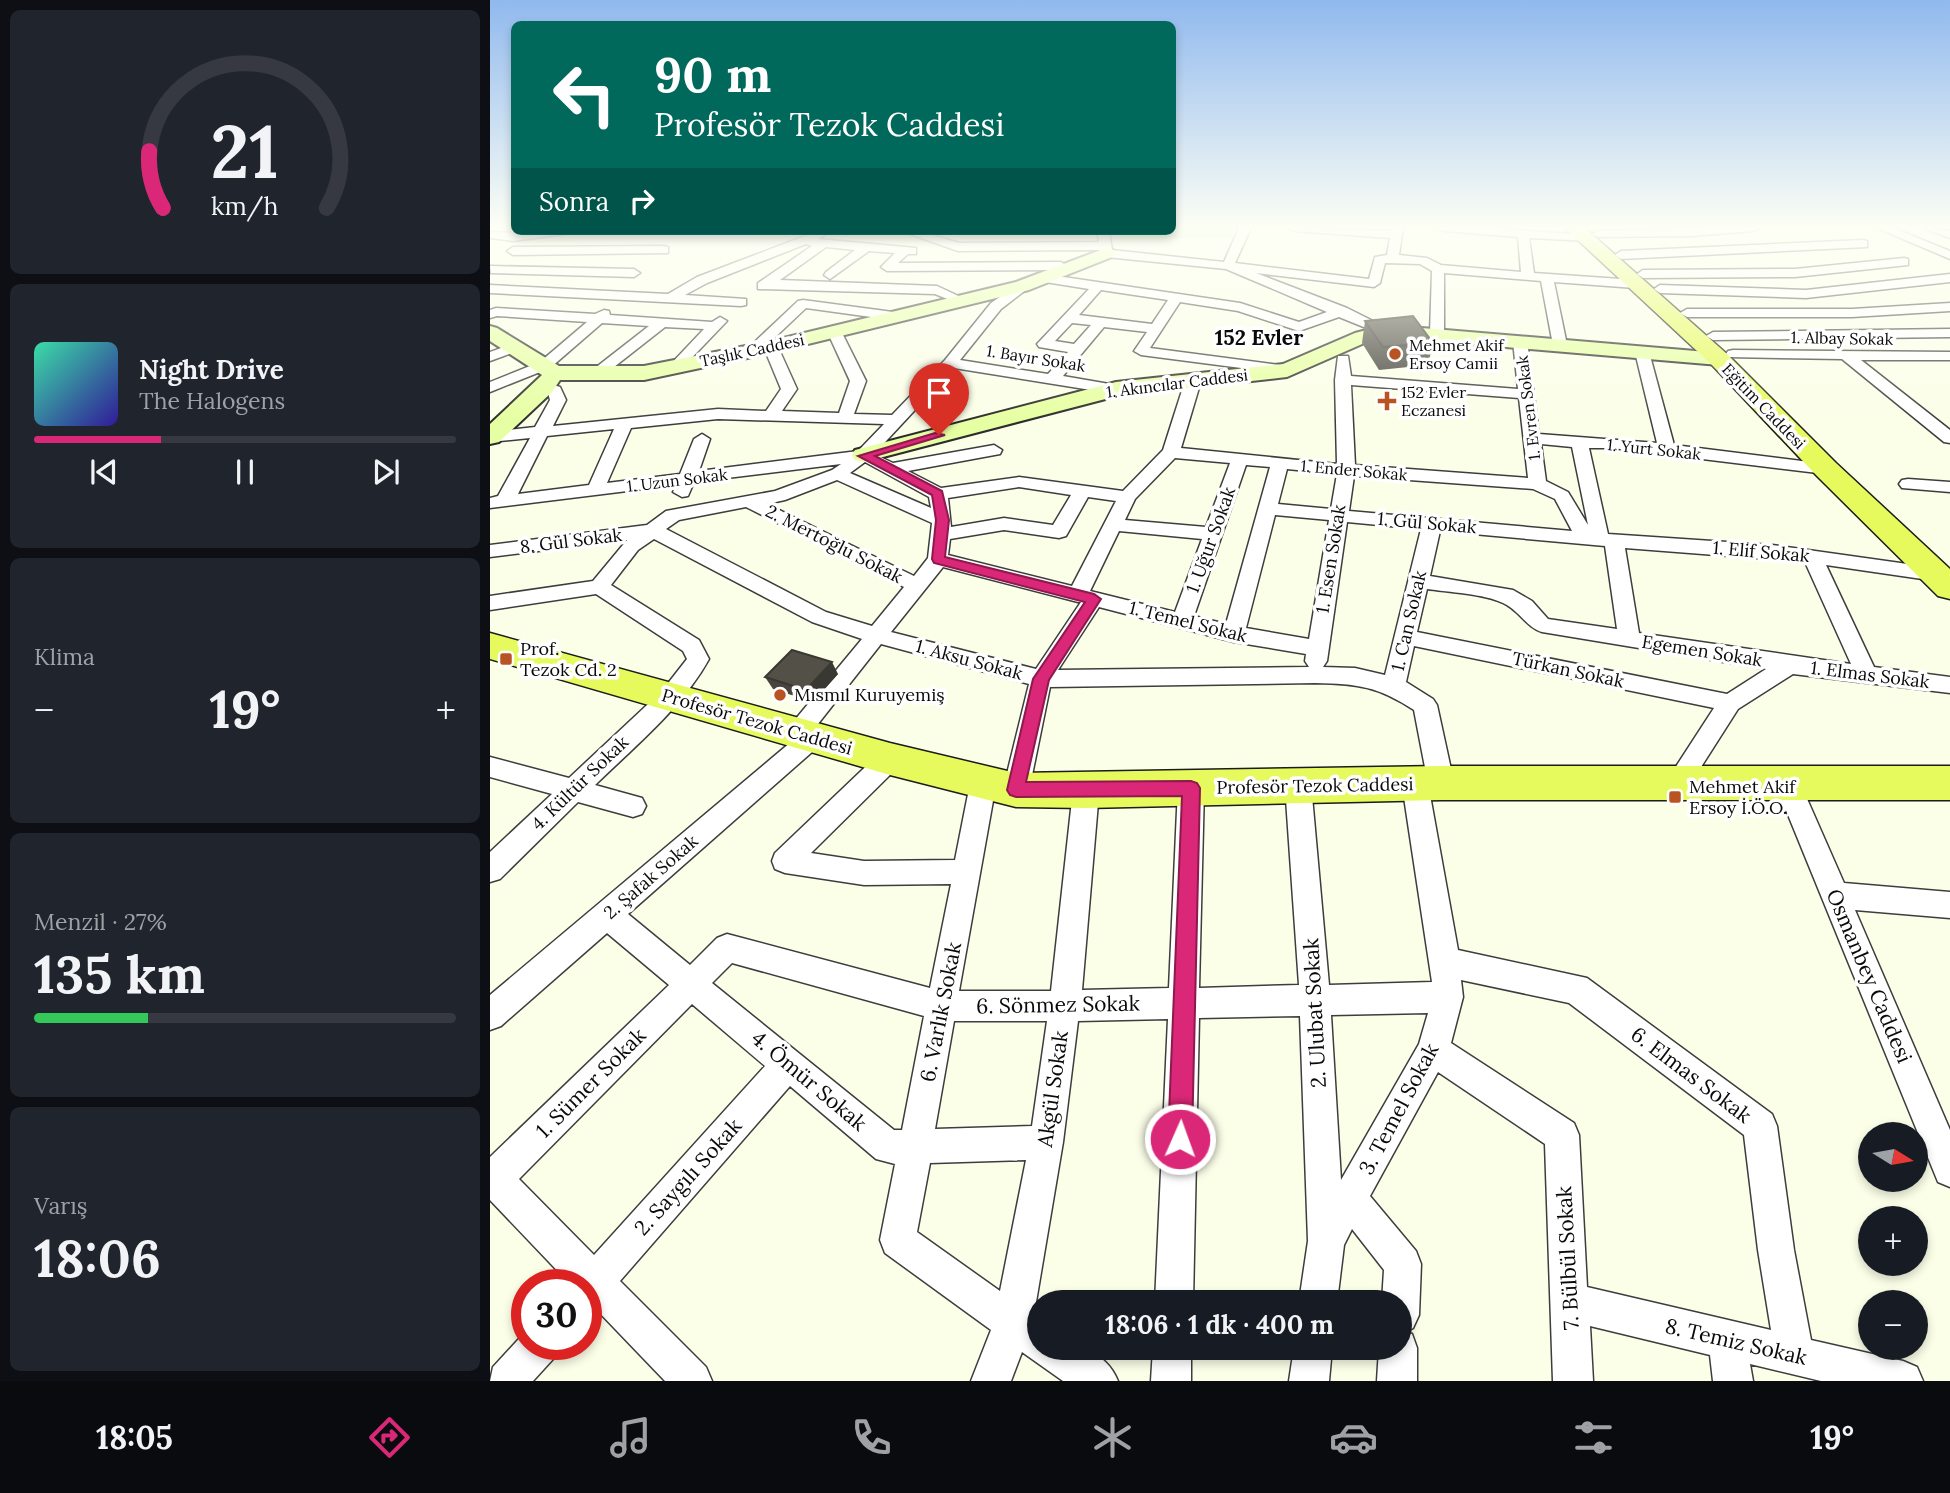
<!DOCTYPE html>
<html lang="tr">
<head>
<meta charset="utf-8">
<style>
  body { margin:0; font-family:Lora,serif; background:#20242c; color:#f1f3f6; height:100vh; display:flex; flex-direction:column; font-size:26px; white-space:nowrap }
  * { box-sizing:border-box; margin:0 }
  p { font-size:23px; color:#9ea1a6 }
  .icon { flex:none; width:38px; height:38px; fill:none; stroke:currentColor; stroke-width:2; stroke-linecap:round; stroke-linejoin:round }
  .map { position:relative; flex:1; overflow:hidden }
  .side { display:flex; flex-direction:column; gap:10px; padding:10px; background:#0d0f14; width:490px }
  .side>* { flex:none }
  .guide { position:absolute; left:21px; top:21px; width:665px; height:214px; border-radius:10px; box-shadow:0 4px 10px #0003; background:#00695c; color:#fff; overflow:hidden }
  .needle { width:46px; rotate:101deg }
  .tools { position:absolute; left:1368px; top:1122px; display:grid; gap:14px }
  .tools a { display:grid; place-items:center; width:70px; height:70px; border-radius:50%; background:#171b24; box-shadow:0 4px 10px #0003; font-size:35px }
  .speed { position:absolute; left:21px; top:1269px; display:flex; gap:14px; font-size:35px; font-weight:700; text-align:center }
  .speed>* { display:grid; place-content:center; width:91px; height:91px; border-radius:50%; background:#171b24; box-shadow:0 4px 10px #0003; line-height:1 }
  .speed .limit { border:10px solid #d22; background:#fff; color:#111 }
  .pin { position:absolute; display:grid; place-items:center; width:60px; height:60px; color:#fff; margin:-72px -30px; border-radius:50% 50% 50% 0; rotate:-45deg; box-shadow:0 0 7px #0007 }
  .pin .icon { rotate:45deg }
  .me { position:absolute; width:77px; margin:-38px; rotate:2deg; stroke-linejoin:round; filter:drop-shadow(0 0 5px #0008) }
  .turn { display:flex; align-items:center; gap:24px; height:147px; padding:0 28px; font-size:32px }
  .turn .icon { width:91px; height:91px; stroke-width:2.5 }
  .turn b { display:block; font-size:49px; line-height:60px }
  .then { display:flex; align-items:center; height:66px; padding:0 28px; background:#0003; gap:14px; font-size:26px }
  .big { font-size:52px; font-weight:700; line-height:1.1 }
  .side .card { flex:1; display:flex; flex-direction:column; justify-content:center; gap:10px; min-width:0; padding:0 24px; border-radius:10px; background:#20242c }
  .side .dial { align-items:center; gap:0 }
  .dial svg { height:182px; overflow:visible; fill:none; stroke:#363941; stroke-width:7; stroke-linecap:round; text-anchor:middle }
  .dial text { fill:#f1f3f6; stroke:none }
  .song { display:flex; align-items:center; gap:21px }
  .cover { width:84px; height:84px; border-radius:10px; background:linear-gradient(135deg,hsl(160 70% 55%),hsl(250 70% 35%)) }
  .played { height:7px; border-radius:4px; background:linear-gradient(90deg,#db2777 30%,#363941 30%) }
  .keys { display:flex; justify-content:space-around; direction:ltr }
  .heat { display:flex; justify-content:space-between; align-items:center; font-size:38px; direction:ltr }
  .charge { height:10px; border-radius:5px; background:linear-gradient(90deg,#34c759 27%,#363941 0) }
  .trip { position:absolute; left:537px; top:1290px; width:385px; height:70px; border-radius:35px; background:#171b24; box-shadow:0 4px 10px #0003; font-weight:700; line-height:70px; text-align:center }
  .tab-bar { display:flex; height:112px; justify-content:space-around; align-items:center; background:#090b0e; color:#9ea1a6 }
  .tab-bar .icon { width:49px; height:49px }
  .tab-bar .selected { color:#db2777 }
  .tab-bar b { font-size:32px; color:#f1f3f6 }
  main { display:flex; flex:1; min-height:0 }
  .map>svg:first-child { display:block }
</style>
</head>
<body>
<main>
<section class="side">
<div class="card dial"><svg viewBox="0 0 100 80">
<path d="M14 69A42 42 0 1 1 86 69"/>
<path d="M14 69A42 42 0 0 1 8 44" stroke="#db2777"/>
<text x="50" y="56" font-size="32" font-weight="700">21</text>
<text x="50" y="72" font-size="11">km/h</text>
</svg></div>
<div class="card">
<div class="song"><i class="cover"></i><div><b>Night Drive</b><p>The Halogens</p></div></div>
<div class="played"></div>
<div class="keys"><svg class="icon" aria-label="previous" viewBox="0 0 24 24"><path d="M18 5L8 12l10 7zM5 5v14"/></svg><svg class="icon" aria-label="pause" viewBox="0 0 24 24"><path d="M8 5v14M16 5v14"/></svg><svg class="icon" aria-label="next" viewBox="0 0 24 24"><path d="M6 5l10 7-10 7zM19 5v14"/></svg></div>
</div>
<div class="card"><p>Klima</p>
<div class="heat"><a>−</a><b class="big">19°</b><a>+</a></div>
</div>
<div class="card"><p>Menzil · 27%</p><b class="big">135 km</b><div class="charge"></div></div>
<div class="card"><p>Varış</p><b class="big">18:06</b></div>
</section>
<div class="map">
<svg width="1460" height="1381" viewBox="0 0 1460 1381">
  <rect width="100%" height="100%" fill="#fbffe8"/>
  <path fill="#bbe8b2" d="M683 228H748L745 237 631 239 628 231H682Z"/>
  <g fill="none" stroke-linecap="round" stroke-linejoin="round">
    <g stroke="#3d3d3d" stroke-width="3">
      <path id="street" d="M749 228H761L745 263 879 279 885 257 897 255 900 238 804 231 798 228 901 231V228H913L909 255 937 258 951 265 1031 272 1028 237 954 231 948 228H997L1096 235 1102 239 1100 241 1039 238 1044 273 1145 280 1151 284 1145 288 1064 282 1077 345 1070 349 1063 345 1051 281 954 273V333L947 337 940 333 942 271 930 264 895 263 890 283 884 287 766 273 857 308 903 331 901 334H891L849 317 809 331 748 311 690 302 660 348 797 366 804 370 797 374 651 355 644 351 657 332 614 327 573 376 631 386 634 389 631 392 626 394 464 368 384 454 403 463 504 445 512 450 510 454 418 471 451 488 529 477 633 491 673 450 695 381 703 376 711 381 691 448 847 464 845 380 848 356H858L861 376 1028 389 1023 341 1030 337 1037 341 1049 434 1167 443 1145 352 1152 348 1159 352 1184 445 1336 464 1345 469 1336 474 1122 448H1099L1118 534 1282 545 1453 569 1456 574 1453 579 1446 581 1336 565 1384 667 1460 677V693L1303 674 1248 709 1197 789 1188 792 1179 789 1176 782 1224 708 924 646 916 682 943 699 947 705 964 783 960 790 951 793 942 790 938 783 924 710C887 686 868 684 825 683L560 687 539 790 535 797 526 801 517 797 513 790 539 684 391 644 324 729 330 731 334 738 330 745 138 914 200 965 227 938 237 934 440 988 461 884 374 885 295 873 285 869 282 861 285 853 391 752 400 749 409 752 412 759 409 766 321 853 374 861 465 860 480 784 484 777 493 774 502 777 506 784 469 991H561L583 791 587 784 596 780 605 784 609 791 592 990 679 988 688 788 692 781 701 778 710 781 714 788 709 988 809 985 795 785 799 778 808 775 817 778 821 785 839 985 942 982 912 784 916 777 925 774 934 777 938 784 968 950 1097 978 1282 1114 1287 1126 1304 1250 1321 1340 1413 1361 1427 1367 1433 1381H1331L1260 1364 1263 1381H1223L1220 1355 1100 1326 1103 1381H1063L1055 1144 948 1072 880 1196 926 1251 931 1264 929 1315 923 1328 916 1332 922 1334 927 1348V1381H887L889 1348H910V1302H892L894 1270 862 1229 854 1245 847 1302H809L818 1241 810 1016 709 1018 703 1302H665L678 1019 588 1021 573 1142 544 1314 550 1318V1348C583 1348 613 1345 628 1381H573L532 1352 521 1381H481L501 1330 395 1253 390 1240 405 1164 386 1159 300 1086 130 1281 216 1367 222 1381H175L104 1307 96 1311V1284H80L0 1200V1157L179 985 117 933 11 1026 0 1030V995L301 742 295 734 299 727 372 639 322 622 164 539 148 550 121 585 209 640 219 659C192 708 145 746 105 785L152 798 156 806 152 814 143 817 88 802 10 879 0 882V852L62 794 0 777V757L79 778 172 691 197 659 193 651 106 594 0 610V596L103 581 137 540 0 557V545L157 525 176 511 285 491 342 470 351 464 204 482 198 496 192 497 183 492 186 485 0 508V498L8 496 40 438 0 442V432L45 427 60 400 58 393 46 387 54 382 70 387 76 400 63 426 228 409 276 411 291 389 274 348 263 354 256 350 308 301 313 300 403 312 410 316 403 320 316 308 279 343 288 347 307 389 292 411 349 413 360 381 337 331 344 327 351 331 376 381 364 414 402 415 455 360 501 303 532 282 537 283V289L511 309 470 360 558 374 578 352 549 347 547 344 599 289 549 281V275L553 274 750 303 809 322 837 312 736 269 616 257 612 256 610 250 468 251 411 231H429L469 243 609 242 607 231H619L622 250 734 262ZM611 290 678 300 662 324 589 315ZM582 323 601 325 584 344 565 341ZM861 385 1029 398 1038 478 865 465ZM228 419 394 424 368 451 209 471 220 439 212 434 204 439 190 474 117 483 141 428ZM124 429 99 485 28 494 57 436ZM1051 444 1082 447 1098 525 1078 492 1056 481ZM685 458 740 463 716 527 635 520 645 499ZM375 462 439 497 441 508 360 473ZM756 465 780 467 736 624 704 616ZM797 469 847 474 841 509 788 504ZM864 476 1043 489 1065 499 1082 531 859 511ZM347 480 442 523 438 558 424 576 277 504 295 500ZM529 487 581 495 563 525 514 518 461 527 458 498ZM598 497 626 501 582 586 458 555 460 539 514 530 569 538 576 536ZM256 507 414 587 382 626 336 612 176 529 189 520ZM785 515 839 520 819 639 756 628ZM857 522 931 529 895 675 865 668 833 667 837 661ZM629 531 712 539 685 612 600 591ZM950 531 1115 546 1127 629 1058 619 1042 601 1023 590 940 576ZM1135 548 1315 562 1361 664 1149 633ZM453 567 588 602H591L546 669 401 632ZM937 589C958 592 995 594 1013 603 1029 610 1037 628 1052 632L1276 669 1237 694 927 632ZM609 607 744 642 816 654 815 661 819 667 568 670ZM242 963 434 1016 412 1130H404L222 983ZM971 980 1079 1003 1254 1135 1268 1250 1281 1330 1097 1287 1089 1135 1084 1123 961 1043 973 997ZM202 1004 275 1066 104 1255 29 1179ZM938 1013 929 1044 851 1180 841 1015ZM464 1021H557L542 1126 445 1129ZM536 1160 510 1291 427 1232 440 1163Z
        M1222 228H1269L1263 231 1202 236 1108 237 1102 234 1108 231Z
        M1387 228H1403L1460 251V259Z
        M1436 228 1460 231V238L1438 230Z
        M45 231H81L75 234 23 241 0 238V232L23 233Z
        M328 231 336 234 328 239 426 248V254H418L408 263 571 262 577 266 571 270 397 271 391 267 405 253 379 251 340 279 334 275 336 272 365 250 336 247 290 280 447 286 477 300 470 304 445 294 268 289V283L322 246 316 244 217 283 195 295 256 299V305L251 306 0 293V285L178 294 207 277Z
        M1373 240 1377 241V247L1131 259 1125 255 1131 251Z
        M174 246 178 247V253L23 255 17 251 23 247Z
        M1414 258 1418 259V265L1305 277 1153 278 1147 274 1153 270 1305 269Z
        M0 266 144 269 150 273 144 277 1 273Z
        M1460 274V282L1316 298 1170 293 1164 289 1170 285 1316 290Z
        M1460 303V311L1362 317H1197L1190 313 1197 309H1362Z
        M6 308 105 314 114 310 119 311 120 315 222 322 230 317 237 321 191 369 186 370 179 366 214 329 175 327 110 378 105 380 97 375 100 372 159 326 112 323 60 368 0 392V382L50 362 97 322 7 316 0 318V310Z
        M1460 329V337L1223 340 1216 336 1223 332Z
        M25 343 30 344 32 347 30 350 0 361V352Z
        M1243 350 1460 352V360H1371L1460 430V443L1454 442 1352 359 1238 357 1236 354 1238 351Z
        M1418 479 1460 482V492L1412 488 1409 484 1412 480Z
        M1298 773 1307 776 1354 883 1460 892V918L1365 910 1460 1130V1187L1448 1182 1285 783 1289 776Z
        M37 1330V1344H69L64 1358 43 1381H0L3 1367Z
        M663 1348H701V1381H661Z
        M804 1348H842L839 1381H799Z"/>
    </g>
    <g stroke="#2c2c2c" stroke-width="4">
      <path id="secondary" d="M616 248 622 249 625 253 622 257 539 290 281 353 154 380H70L62 392 9 442 0 444V424L52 375 0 341V326L7 328 69 366H154L281 341 526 282Z
        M896 325 1229 353 1237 354 1240 359 1237 364 1229 365 896 337 879 341 797 377 627 396 374 462 365 460 362 455 365 450 626 382 793 364 865 333Z"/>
    </g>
    <g stroke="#1b1b1b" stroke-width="3">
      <path id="primary" d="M1075 228H1095L1237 354 1346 463 1460 569V599L1448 596 1326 475 1221 364Z
        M0 633 400 743 526 773 951 766H1460V800H951L596 808 526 807 400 775 0 659Z"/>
    </g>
    <use href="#street" fill="#fff" fill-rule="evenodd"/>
    <use href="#secondary" fill="#e7ffa3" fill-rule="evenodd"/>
    <use href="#primary" fill="#e6fa5d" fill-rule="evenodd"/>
  </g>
  <path fill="#47453d" d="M875 321 943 343 938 365 889 370 872 343Z
    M348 674 323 702 283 689 275 677Z"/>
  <path fill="#3a3832" d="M342 662 348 674 323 702 316 690Z"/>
  <path fill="#535047" stroke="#3a3832" stroke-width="2" d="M923 316 943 343 893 347 875 321Z
    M302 650 342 662 316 690 275 677Z"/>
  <linearGradient id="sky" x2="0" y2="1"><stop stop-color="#90b9ee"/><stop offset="0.54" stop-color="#fdfff5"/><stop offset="1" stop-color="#fdfff5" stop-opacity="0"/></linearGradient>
  <rect width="1460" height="421" fill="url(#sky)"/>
  <path fill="#db2777" stroke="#8e194d" stroke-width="2" d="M445 433 455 435 385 456 452 491 459 520 455 557 604 594 611 599 559 680 536 782 701 781 707 783 710 788 702 1139 698 1147 690 1151 682 1147 678 1139 692 796 526 797 520 795 517 790 543 679 595 602 444 563 442 559 446 520 442 495 368 456Z"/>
  <g fill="#ba5322" stroke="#fff" stroke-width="2.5">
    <circle cx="905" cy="354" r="7"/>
    <path d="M893.5 390.5h7v7h7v7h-7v7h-7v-7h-7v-7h7z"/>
    <rect x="9" y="652" width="14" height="14" rx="3.5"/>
    <circle cx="290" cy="695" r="7"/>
    <rect x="1178" y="790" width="14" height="14" rx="3.5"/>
  </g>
  <g text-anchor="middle" stroke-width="7" stroke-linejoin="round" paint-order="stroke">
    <g font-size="16" fill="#0a0a0a" stroke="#fff">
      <text transform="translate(1352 338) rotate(1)" y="6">1. Albay Sokak</text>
      <text transform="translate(262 350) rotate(-12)" y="6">Taşlık Caddesi</text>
      <text transform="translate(546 358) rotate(9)" y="6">1. Bayır Sokak</text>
      <text transform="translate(687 383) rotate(-7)" y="6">1. Akıncılar Caddesi</text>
      <text transform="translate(1274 406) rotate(46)" y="6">Eğitim Caddesi</text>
      <text transform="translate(1038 408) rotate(-97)" y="6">1. Evren Sokak</text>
      <text transform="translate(1164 449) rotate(6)" y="6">1. Yurt Sokak</text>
      <text transform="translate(864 470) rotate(5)" y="6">1. Ender Sokak</text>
      <text transform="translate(187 480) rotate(-7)" y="6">1. Uzun Sokak</text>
    </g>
    <g font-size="16" fill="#0a0a0a" stroke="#fff" text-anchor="start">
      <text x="919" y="351">Mehmet Akif<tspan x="919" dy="18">Ersoy Camii</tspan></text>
      <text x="911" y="398">152 Evler<tspan x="911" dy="18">Eczanesi</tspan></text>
    </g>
    <g font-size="18" fill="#0a0a0a" stroke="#fff">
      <text transform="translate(937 523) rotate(5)" y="6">1. Gül Sokak</text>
      <text transform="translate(721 540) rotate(-70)" y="6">1. Uğur Sokak</text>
      <text transform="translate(81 541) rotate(-7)" y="6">8. Gül Sokak</text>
      <text transform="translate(344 544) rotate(27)" y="6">2. Mertoğlu Sokak</text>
      <text transform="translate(1271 552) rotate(5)" y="6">1. Elif Sokak</text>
      <text transform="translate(841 559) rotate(-81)" y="6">1. Esen Sokak</text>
      <text transform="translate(919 621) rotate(-77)" y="6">1. Can Sokak</text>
      <text transform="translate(698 622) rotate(14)" y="6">1. Temel Sokak</text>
      <text transform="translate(1212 651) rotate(9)" y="6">Egemen Sokak</text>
      <text transform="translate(479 660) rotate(15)" y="6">1. Aksu Sokak</text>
      <text transform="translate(1078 670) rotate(12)" y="6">Türkan Sokak</text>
      <text transform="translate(1380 675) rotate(7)" y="6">1. Elmas Sokak</text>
      <text transform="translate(267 722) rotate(16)" y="6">Profesör Tezok Caddesi</text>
      <text transform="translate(90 783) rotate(-44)" y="6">4. Kültür Sokak</text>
      <text transform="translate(825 786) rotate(-1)" y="6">Profesör Tezok Caddesi</text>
      <text transform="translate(161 877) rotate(-41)" y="6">2. Şafak Sokak</text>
    </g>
    <g font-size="18" fill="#0a0a0a" stroke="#fff" text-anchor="start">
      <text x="30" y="655">Prof.<tspan x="30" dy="21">Tezok Cd. 2</tspan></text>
      <text x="304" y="701">Mısmıl Kuruyemiş</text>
      <text x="1199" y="793">Mehmet Akif<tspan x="1199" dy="21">Ersoy İ.Ö.O.</tspan></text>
    </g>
    <g font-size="21" font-weight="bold" fill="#0a0a0a" stroke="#fff">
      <text x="769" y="345">152 Evler</text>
    </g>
    <g font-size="21" fill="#0a0a0a" stroke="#fff">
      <text transform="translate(1379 976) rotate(67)" y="7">Osmanbey Caddesi</text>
      <text transform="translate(568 1005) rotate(-1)" y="7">6. Sönmez Sokak</text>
      <text transform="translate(451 1012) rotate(-79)" y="7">6. Varlık Sokak</text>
      <text transform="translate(825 1013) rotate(-93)" y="7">2. Ulubat Sokak</text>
      <text transform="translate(1201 1075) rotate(37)" y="7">6. Elmas Sokak</text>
      <text transform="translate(319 1081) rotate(40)" y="7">4. Ömür Sokak</text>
      <text transform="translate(101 1083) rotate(-45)" y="7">1. Sümer Sokak</text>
      <text transform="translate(563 1089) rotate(-82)" y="7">Akgül Sokak</text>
      <text transform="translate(909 1109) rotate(-62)" y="7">3. Temel Sokak</text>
      <text transform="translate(198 1177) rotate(-48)" y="7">2. Saygılı Sokak</text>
      <text transform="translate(1078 1258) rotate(-93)" y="7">7. Bülbül Sokak</text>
      <text transform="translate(1246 1342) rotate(13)" y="7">8. Temiz Sokak</text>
    </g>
  </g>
</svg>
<div class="tools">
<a><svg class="needle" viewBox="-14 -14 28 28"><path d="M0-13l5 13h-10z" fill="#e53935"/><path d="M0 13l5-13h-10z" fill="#9ea1a6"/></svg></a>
<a>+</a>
<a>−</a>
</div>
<div class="speed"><div class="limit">30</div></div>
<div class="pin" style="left:449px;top:435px;background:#d93025"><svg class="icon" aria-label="arrive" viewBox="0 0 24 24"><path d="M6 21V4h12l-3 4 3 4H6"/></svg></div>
<svg class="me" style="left:690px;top:1139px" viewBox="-20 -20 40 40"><circle r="17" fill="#db2777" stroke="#fff" stroke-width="3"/><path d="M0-11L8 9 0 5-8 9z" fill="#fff"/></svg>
<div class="trip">18:06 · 1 dk · 400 m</div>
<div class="guide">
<div class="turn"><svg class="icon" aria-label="left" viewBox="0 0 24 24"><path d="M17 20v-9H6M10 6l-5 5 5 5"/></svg><div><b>90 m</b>Profesör Tezok Caddesi</div></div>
<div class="then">Sonra<svg class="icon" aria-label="right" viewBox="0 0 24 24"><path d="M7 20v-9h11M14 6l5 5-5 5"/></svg></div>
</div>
</div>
</main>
<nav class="tab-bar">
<b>18:05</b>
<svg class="icon selected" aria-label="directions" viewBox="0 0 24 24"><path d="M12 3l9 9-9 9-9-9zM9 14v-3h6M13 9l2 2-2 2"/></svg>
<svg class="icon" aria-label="music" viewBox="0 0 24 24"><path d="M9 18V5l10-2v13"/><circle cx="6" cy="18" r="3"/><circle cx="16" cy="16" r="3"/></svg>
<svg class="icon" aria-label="phone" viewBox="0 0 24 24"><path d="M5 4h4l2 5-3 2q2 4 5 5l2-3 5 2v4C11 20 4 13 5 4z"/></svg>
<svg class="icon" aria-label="climate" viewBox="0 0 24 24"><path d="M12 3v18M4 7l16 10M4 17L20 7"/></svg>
<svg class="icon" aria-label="car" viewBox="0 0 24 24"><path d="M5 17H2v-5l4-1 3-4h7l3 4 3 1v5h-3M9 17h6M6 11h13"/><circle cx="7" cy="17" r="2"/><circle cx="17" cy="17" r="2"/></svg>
<svg class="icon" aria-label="filters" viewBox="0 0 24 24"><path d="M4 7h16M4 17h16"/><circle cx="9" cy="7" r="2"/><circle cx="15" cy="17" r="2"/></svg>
<b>19°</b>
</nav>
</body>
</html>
